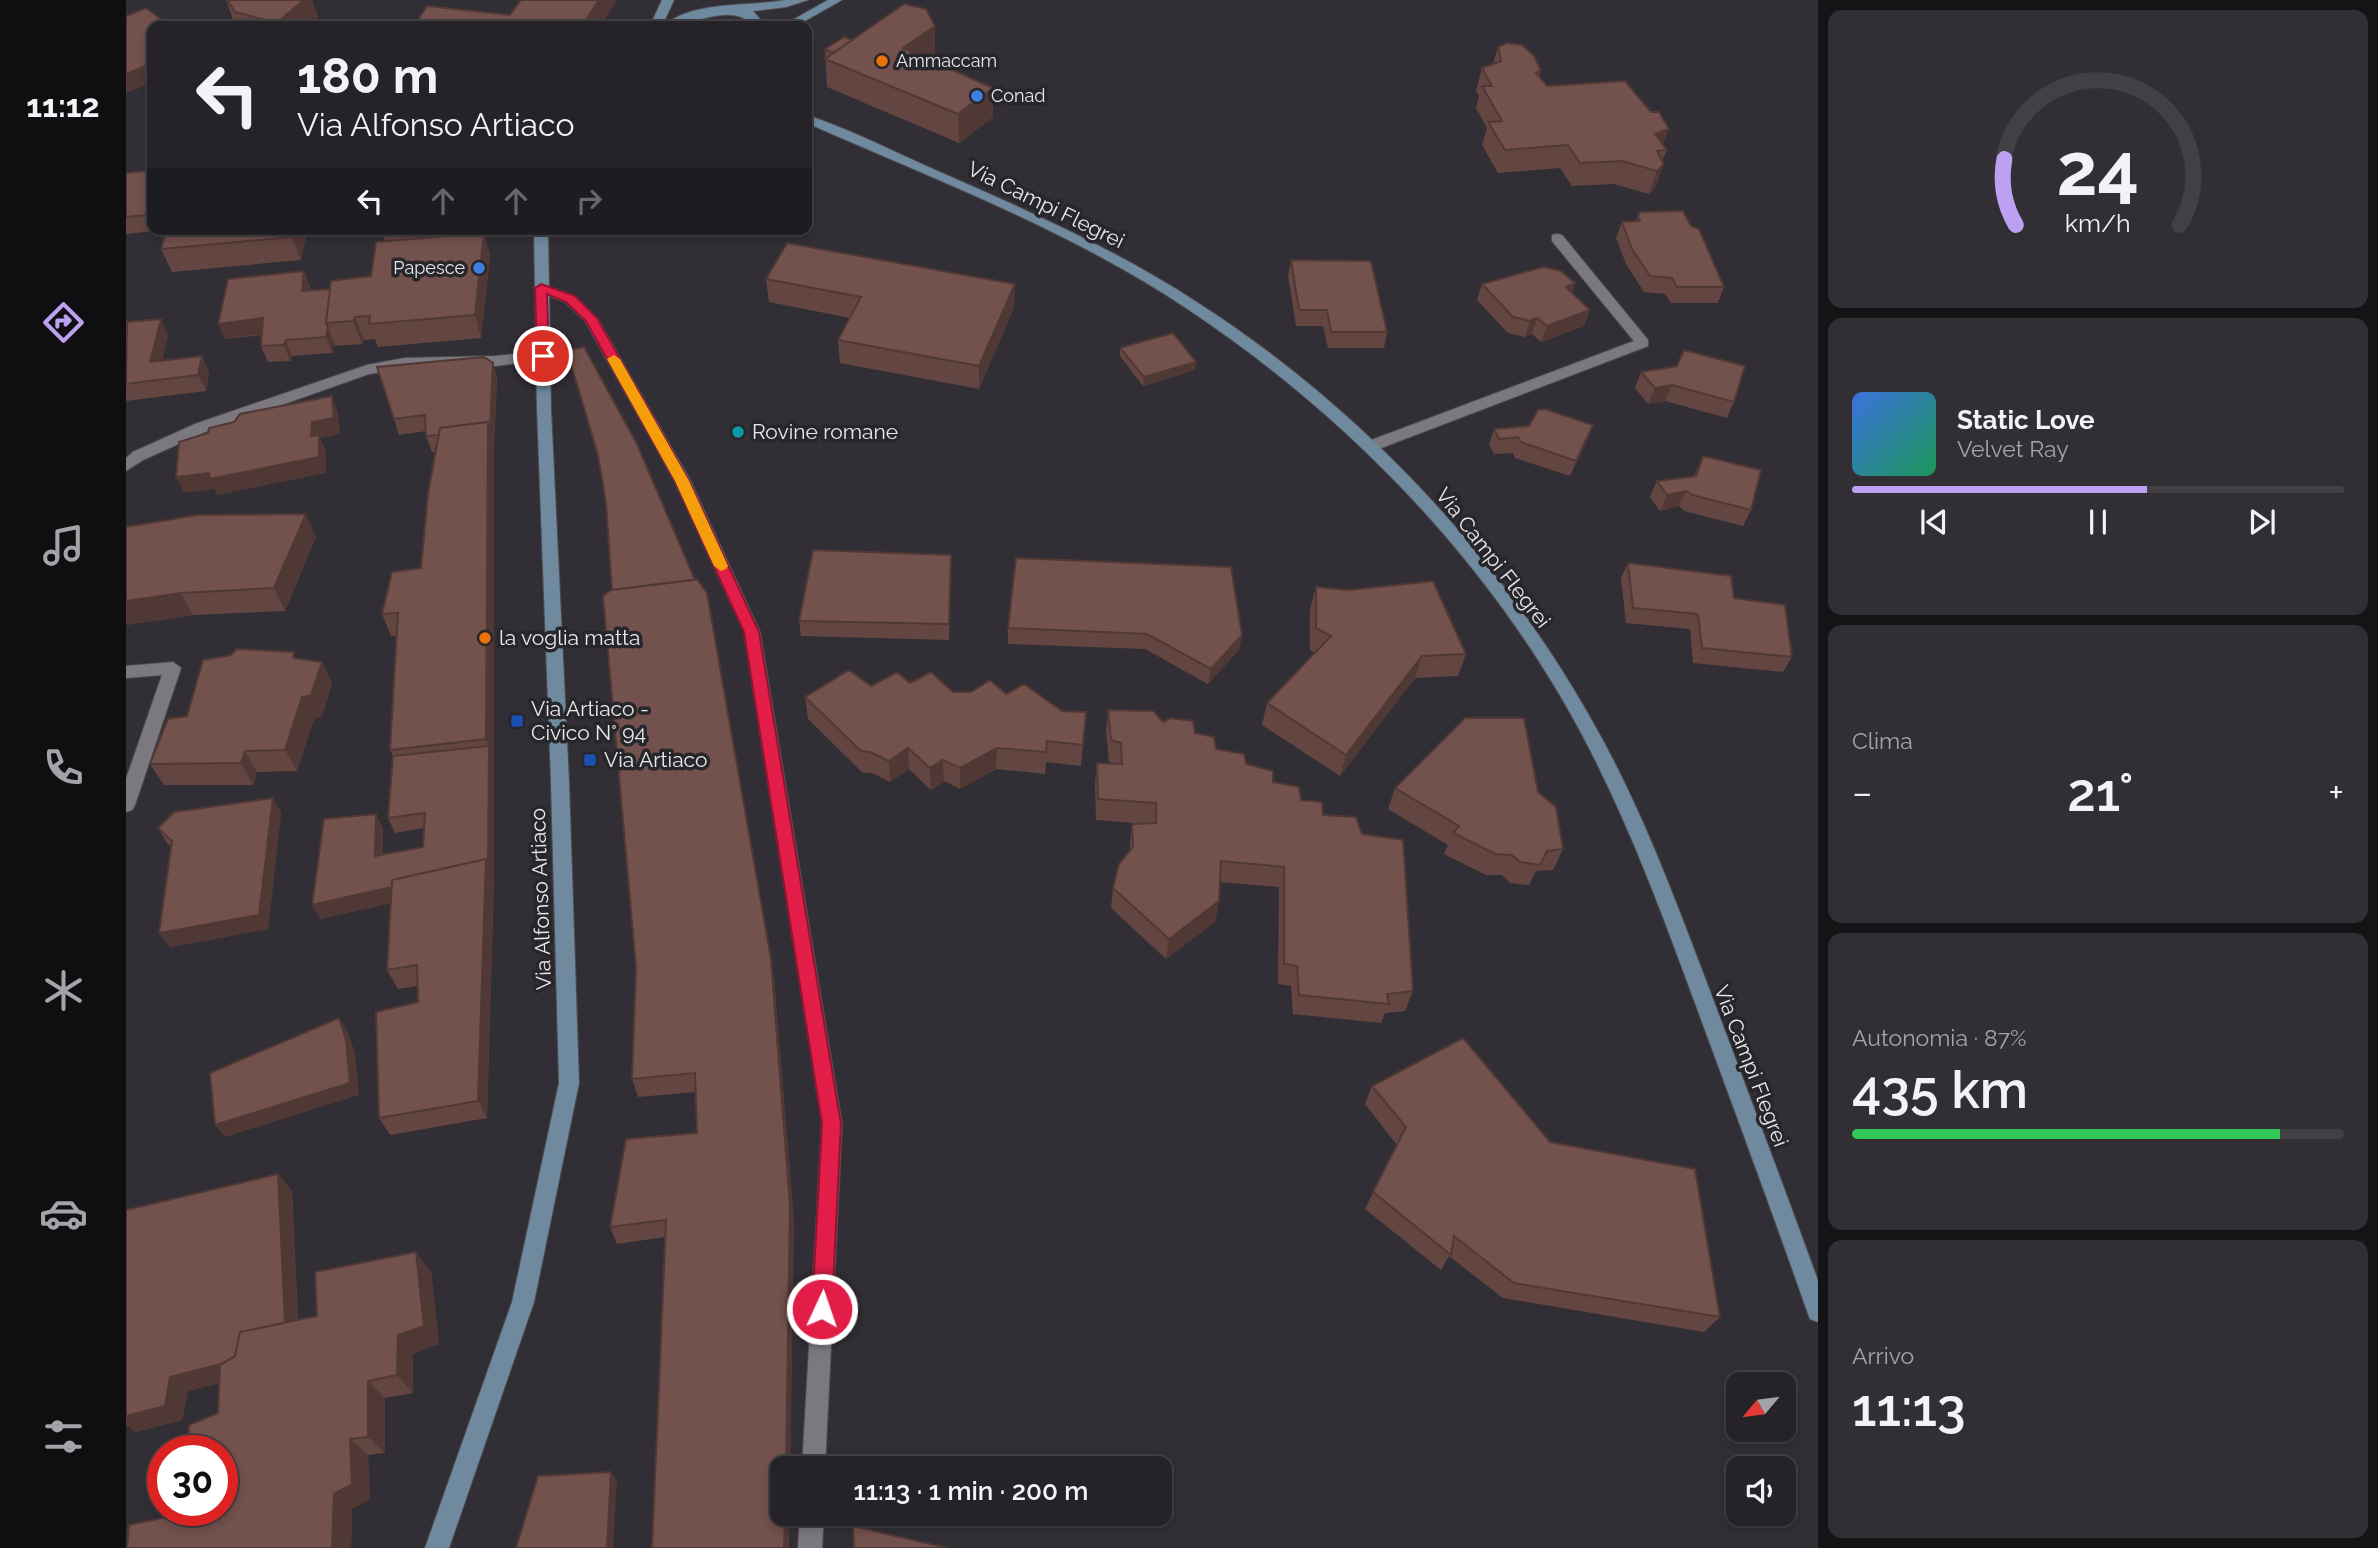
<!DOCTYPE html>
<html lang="it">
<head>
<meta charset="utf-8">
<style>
  body { margin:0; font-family:Raleway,sans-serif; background:#312f34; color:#f1f3f6; height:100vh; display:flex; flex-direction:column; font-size:26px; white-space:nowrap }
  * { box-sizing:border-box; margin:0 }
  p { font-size:23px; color:#a3a4a8 }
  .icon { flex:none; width:38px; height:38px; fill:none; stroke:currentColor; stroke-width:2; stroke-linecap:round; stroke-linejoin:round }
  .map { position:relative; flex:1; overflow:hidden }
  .drawer { display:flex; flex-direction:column; gap:10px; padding:10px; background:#141316; width:560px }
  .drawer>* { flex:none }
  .hud { position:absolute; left:21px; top:21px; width:665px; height:214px; border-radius:14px; box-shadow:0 4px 10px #0003,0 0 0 2px #424045; background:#252328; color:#f1f3f6; overflow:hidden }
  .needle { width:46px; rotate:241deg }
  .fabs { position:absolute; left:1600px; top:1372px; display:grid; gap:14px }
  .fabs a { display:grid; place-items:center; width:70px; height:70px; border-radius:14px; background:#252328; box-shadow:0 4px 10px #0003,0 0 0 2px #424045; font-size:35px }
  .speed { position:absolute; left:21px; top:1435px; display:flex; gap:14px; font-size:35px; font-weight:700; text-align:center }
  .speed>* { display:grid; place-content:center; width:91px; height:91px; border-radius:50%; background:#252328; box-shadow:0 4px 10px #0003,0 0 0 2px #424045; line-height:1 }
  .speed .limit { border:10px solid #d22; background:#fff; color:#111 }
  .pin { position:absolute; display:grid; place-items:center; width:60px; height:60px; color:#fff; margin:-30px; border:4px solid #fff; border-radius:50%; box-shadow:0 2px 7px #0007 }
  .me { position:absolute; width:77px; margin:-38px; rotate:3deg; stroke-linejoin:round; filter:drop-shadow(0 0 5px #0008) }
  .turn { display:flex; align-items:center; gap:24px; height:147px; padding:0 35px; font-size:32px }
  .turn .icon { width:91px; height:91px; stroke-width:2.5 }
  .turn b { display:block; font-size:49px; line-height:60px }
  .lanes { display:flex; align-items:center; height:66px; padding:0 35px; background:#0003; justify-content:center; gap:35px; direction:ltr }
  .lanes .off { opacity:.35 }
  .big { font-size:52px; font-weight:600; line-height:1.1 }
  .drawer .widget { flex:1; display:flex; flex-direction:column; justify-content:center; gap:10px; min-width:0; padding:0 24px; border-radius:14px; background:#312f34 }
  .drawer .dial { align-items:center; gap:0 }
  .dial svg { height:182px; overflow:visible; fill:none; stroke:#424045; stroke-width:7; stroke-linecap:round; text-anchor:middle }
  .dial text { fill:#f1f3f6; stroke:none }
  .song { display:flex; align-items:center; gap:21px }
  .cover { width:84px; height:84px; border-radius:10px; background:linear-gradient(135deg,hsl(220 70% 55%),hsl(150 70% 35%)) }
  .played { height:7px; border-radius:4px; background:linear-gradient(90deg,#bca0f2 60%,#424045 60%) }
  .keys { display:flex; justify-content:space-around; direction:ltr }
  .heat { display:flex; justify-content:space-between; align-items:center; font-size:38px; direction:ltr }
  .charge { height:10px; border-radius:5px; background:linear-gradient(90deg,#34c759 87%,#424045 0) }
  .trip { position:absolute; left:644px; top:1456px; width:402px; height:70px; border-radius:14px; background:#252328; box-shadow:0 4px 10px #0003,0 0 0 2px #424045; font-weight:600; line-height:70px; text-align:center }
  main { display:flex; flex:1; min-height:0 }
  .menu { display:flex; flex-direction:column; width:126px; justify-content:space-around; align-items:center; background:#0f0e10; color:#a3a4a8 }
  .menu .icon { width:49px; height:49px }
  .menu .on { color:#bca0f2 }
  .menu b { font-size:32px; color:#f1f3f6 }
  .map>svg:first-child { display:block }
</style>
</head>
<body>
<main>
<nav class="menu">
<b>11:12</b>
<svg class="icon on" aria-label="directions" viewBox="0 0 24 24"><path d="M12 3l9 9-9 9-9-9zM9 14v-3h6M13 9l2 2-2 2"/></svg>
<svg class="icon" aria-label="music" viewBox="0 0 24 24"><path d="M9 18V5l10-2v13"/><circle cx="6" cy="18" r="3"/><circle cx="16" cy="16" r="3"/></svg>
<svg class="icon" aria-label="phone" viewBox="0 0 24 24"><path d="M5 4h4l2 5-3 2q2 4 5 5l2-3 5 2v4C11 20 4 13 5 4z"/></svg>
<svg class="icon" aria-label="climate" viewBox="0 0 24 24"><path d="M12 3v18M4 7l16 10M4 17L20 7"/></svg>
<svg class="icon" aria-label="car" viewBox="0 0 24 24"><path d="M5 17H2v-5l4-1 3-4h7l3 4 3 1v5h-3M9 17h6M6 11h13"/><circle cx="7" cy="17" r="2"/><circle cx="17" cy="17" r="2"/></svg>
<svg class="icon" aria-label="filters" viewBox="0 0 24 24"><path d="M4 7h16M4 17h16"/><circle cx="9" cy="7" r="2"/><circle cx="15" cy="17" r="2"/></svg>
</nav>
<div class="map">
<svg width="1692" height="1548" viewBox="0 0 1692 1548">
  <rect width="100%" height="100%" fill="#312f35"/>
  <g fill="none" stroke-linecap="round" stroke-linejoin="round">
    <g stroke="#4f4d52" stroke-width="2">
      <path id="lane" d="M1431 234 1436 235 1522 340V346L1250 450H1240L1238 446 1240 442 1508 341 1426 241V235Z"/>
    </g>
    <g stroke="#4f4d52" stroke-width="2">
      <path id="street" d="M415 284 449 296 472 319 564 480 634 632 716 1124 699 1468H676L696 1124 618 632 548 480 459 321 439 302 410 291 408 288Z
        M417 351 422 353V359L370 366 279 368 243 374 79 432 17 460 0 471V458L7 452 69 424 241 365 279 358 370 356Z
        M47 662 55 668 9 805 6 810 0 812V779L36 675 0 678V666Z
        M674 1514H698L696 1548H672Z"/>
    </g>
    <g stroke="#4f4d52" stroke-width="2">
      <path id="secondary" d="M536 0H548L536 26H524Z
        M659 0H682L660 7 627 11 640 26H628C604 0 568 27 537 26 568 0 621 7 659 0Z
        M702 0H716L670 26H656Z
        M681 115C729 131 776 156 823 176 907 213 992 251 1069 301 1238 409 1380 562 1475 737 1521 821 1553 910 1587 999 1622 1093 1658 1186 1692 1281V1322L1684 1319 1681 1311C1645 1208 1607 1106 1569 1003 1537 916 1505 829 1462 746 1371 570 1228 420 1063 310 946 231 810 180 681 123Z
        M408 229H422L425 409 443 782 453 1083 408 1302 323 1548H299L386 1302 433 1083 425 782 411 409Z"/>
    </g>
    <use href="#lane" fill="#7b797f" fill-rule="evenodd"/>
    <use href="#street" fill="#7b797f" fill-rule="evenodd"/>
    <use href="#secondary" fill="#6f8a9f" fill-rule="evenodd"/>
  </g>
  <path fill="#634641" d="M100 0H186L192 17 181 26H112L108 22Z
    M726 40 809 55 803 59 867 117 833 143 701 87 699 49Z
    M1372 47 1415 70 1413 77 1421 86 1537 146 1541 150 1536 161 1530 187 1523 194 1488 184 1446 186 1434 168 1372 173 1356 145 1361 128 1350 108 1353 96 1350 91 1356 68 1367 64Z
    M26 170V229H28V231L0 234V173Z
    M1512 216 1598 287 1592 303H1545L1539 294 1518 292 1500 264 1490 238 1496 222 1510 221Z
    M41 229H190L180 235 175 260 46 272 35 249Z
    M255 229H377V236L359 237 364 256 355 338 252 347 249 339 238 340 236 344 209 346 208 343 206 353 166 356 164 361 142 362 135 346 136 335 99 339 178 271 184 287V290L204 289 245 276 259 242Z
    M1165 260 1261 332 1258 348H1202L1197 326H1170L1162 276Z
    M640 279 889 284 888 307 853 389 714 363 712 340 724 318 643 302Z
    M1449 283 1446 293 1464 310 1458 326 1415 342 1406 334 1399 337 1382 333 1351 300 1356 284Z
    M0 324 42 335 36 360 83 372 80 391 0 401Z
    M994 348 1070 362 1069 370 1017 386 994 356Z
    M441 351 648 979 668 1221 664 1468H656V1514H663V1548H526L539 1237 491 1244 484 1227 571 1133 570 1092 512 1097 506 1079 510 967 480 503 473 463Z
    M367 363 371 379 368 445V879L361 1118 264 1135 253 1118 292 1002V986L272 989 261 970 265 903 194 919 257 828V855L297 847 298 828 269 833 262 818 267 756 264 750 270 636H265L256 614 295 568 310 451 306 452 300 436V431L273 435 268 419Z
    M1515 372 1608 402 1601 418 1539 401 1522 404 1509 388Z
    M1467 425 1461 441 1444 476 1389 458 1387 453 1368 454 1363 445 1368 429Z
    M1577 456 1625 510 1617 526 1558 511 1553 506 1534 511 1524 497 1531 481 1568 476Z
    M0 527 190 537 159 611 67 615 0 625Z
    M825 555 823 640 675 636 673 621Z
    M1502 563 1666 657 1657 672 1567 663 1564 629 1500 623 1495 578Z
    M1190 587 1340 654 1332 676 1289 678 1214 776 1136 725 1141 703 1189 653 1184 650V609Z
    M882 628 1116 635 1113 650 1082 684 1019 649 882 644Z
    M171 659 196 662 206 684 196 716 188 719 171 771 131 772 127 785H38L24 764 61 716Z
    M784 683 827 692 880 694 936 711 960 712 955 766 920 762 919 774 870 769 834 789 818 781 805 790 783 769 764 782 746 773H737L682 719 679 697 745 686Z
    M982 710 1037 722 1069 733 1090 749 1120 764 1197 815 1287 991 1279 1011 1259 1013 1255 1023 1167 1014 1165 986 1152 984 1153 887 1094 882 1093 901 1089 922 1040 959 985 908 987 888 1004 852V845L1006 824H1020L970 820 969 785 971 763 989 764 983 762 980 731Z
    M1269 788 1412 792 1437 849 1427 870 1410 871 1403 885 1384 883 1376 875H1360L1318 854 1322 845 1262 809Z
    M155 812 142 929 44 947 45 846 41 843 32 828Z
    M1246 1086 1424 1142 1594 1317 1578 1332 1377 1298 1323 1256 1315 1270 1239 1209 1271 1145 1239 1104Z
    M152 1174 166 1191 172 1320 191 1316 305 1272 313 1344 287 1354V1393L259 1398V1453L242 1455 244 1499 226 1509 225 1548H1L74 1510 92 1413 93 1383 62 1391 56 1420 10 1432 0 1425V1210Z"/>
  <path fill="#503935" d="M178 0H186L192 17 181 26H156L154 20Z
    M473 0H491L475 26H456Z
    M809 26V55L778 77 777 48Z
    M26 63V82L0 93V74Z
    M867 88V117L833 143 832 114Z
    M1543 129 1535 151 1529 134Z
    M1538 164 1530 187 1523 194 1531 171Z
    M26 188V228L20 215Z
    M168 229H190L180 235 175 260 166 237Z
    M358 233 364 256 355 338 349 315Z
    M178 271 184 287 182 307 176 291Z
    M1449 283 1444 299 1440 287Z
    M889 284 888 307 853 389V366Z
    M1464 310 1458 326 1415 342 1421 326Z
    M229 317 238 340 236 344 227 321Z
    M137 318 144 333 99 339 92 324Z
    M1411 318 1406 334 1399 337 1404 321Z
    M35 319 42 335 31 378 24 362Z
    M202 327 208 343 206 353 200 337Z
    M160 340 166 356 164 361 158 345Z
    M76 356 83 372 80 391 72 375Z
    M1070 362 1069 370 1017 386 1018 377Z
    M367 363 371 379 368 445 364 429Z
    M1546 385 1539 401 1522 404 1529 388Z
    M206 396 212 412 214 434 194 438 200 451V473L91 495 88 489 58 493 50 477 185 436 186 422Z
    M362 422 368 445V761L360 739Z
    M1467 425 1461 441 1444 476 1450 461Z
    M1560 491 1553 506 1534 511 1541 495Z
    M180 514 190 537 159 611 148 588Z
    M825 555V571L823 640V624Z
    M55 593 67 615 0 625V601Z
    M581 593 648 979 668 1221 664 1468H660Z
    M1116 635 1113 650 1082 684 1085 669Z
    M1296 656 1289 678 1214 776 1220 755Z
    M196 662 206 684 196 716 188 719 171 771 159 750 176 697Z
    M363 746 368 761V879L361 1118 352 1101 359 881 194 919 186 905 360 866Z
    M782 748 783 769 764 782 763 761Z
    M871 748 870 769 834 789V768Z
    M119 751 131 772 127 785 115 763Z
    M817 760 818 781 805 790 804 768Z
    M147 798 155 812 142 929 44 947 33 933Z
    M250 814 257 828V870L249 856Z
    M1093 901 1089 922 1040 959 1043 939Z
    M213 1018 222 1032 229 1053 233 1095 99 1137 89 1125Z
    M152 1174 166 1191 173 1342 130 1374 62 1391 56 1420 10 1432 0 1425V1416L44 1377Z
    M290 1252 305 1272 313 1344 287 1354V1393L271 1375 272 1335Z
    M242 1381 259 1398V1453L242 1437Z
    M224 1439 242 1455 244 1499 226 1509 225 1548H206L208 1494Z
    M485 1472 491 1480 487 1548H481Z
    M659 1514H663V1548H658Z"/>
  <path fill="#73514c" stroke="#503935" stroke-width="2" d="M101 0H178L154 20H139L109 12Z
    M395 0H473L456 26H288L301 6 384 15Z
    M778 4 800 9 809 26 777 48 867 88 832 114 699 59Z
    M20 8 44 26H26V63L0 74V16Z
    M718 37 726 40 707 53 699 49Z
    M1381 43 1396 45 1408 56 1415 70 1410 73 1421 86 1499 81 1525 112H1533L1543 129 1529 134 1541 150 1531 151 1538 164 1531 171 1496 161 1454 163 1442 145 1379 150 1362 122 1376 121 1356 86H1366L1356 68 1375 61 1372 47Z
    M26 170V188L20 215 0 217V173Z
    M1557 211 1565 226 1573 229 1598 287H1551L1546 278 1524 276 1506 249 1496 222 1514 221 1512 216 1514 212Z
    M41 229H168L166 237 35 249Z
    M358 233 349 315 243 324 244 316 229 317 227 321 200 323 205 281 245 276 250 242Z
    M661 243 889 284 853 366 712 340 735 297 640 279Z
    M1165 260 1245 261 1261 332H1205L1201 310H1173Z
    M1417 267 1435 271 1449 283 1440 287 1464 310 1421 326 1411 318 1404 321 1387 317 1356 284Z
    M178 271 176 291 204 289 200 323 202 327 200 337 160 340 158 345 135 346 137 318 92 324 102 279Z
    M35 319 24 362 76 356 72 375 0 384 1 322Z
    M1047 333 1070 362 1018 377 994 348Z
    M458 347 511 444 569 580 486 590 480 503 472 455 441 351Z
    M1558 350 1619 366 1608 402 1546 385 1529 388 1515 372 1551 366Z
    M358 357 367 363 364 429 362 422 314 428 313 435 300 436 299 415 268 419 251 367Z
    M206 396 208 418 186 422 185 436 193 435V457L84 479 83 473 50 477 53 442 82 433 83 428 108 422 114 414Z
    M1419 409 1467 425 1450 461 1395 442 1392 437 1373 439 1368 429 1403 426 1412 410Z
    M362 422 360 739 264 750 272 613 256 614 266 572 295 568 302 494 314 428Z
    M1577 456 1635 470 1625 510 1566 495 1560 491 1541 495 1531 481 1570 476Z
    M180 514 148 588 55 593 0 601V527L71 515Z
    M687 550 825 555 823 624 673 621Z
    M890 558 1105 567 1116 635 1085 669 1021 634 882 628Z
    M1502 563 1605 576 1608 598 1659 605 1666 657 1576 648 1572 614 1507 608Z
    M571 579 581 593 645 959 664 1205 660 1468H656V1514H659L658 1548H526L540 1220 484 1227 500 1139 571 1133 569 1073 506 1079 510 967 477 596 485 590Z
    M1307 581 1340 654 1296 656 1220 755 1141 703 1205 636 1190 628V587L1223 590Z
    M111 649 168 652 167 658 196 662 185 695 176 697 159 750 119 751 115 763 24 764 42 719 61 716 77 660 105 655Z
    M723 670 745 686 771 672 784 683 805 672 827 692H845L864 680 880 694 898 684 936 711 960 712 957 745 921 741 920 752 871 748 834 768 817 760 804 768 782 748 763 761 744 752 735 751 679 697Z
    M982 710 1027 711 1037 722 1045 718 1067 721 1069 733 1088 737 1090 749 1118 754 1120 764 1147 771V782L1173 787 1175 800 1196 802 1197 815 1230 817 1236 834 1277 840 1287 991 1261 994 1263 1004 1173 995 1171 966 1158 964V867L1095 861 1093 901 1043 939 987 888 993 864 1007 847 1006 824 1030 823V803L972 799 971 763 996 764 995 743 985 740Z
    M1339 718H1398L1412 792 1430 807 1437 849 1421 851 1414 865 1394 862 1386 855 1369 854 1327 833 1333 826 1269 788Z
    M363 746 362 865 360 859 266 880V887L186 905 198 819 250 814 249 856 297 847 299 813 262 818 267 756Z
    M147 798 133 915 33 933 46 841 32 828 48 812Z
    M360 859 352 1101 253 1118 250 1012 292 1002 291 965 261 970 266 880Z
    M213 1018 220 1040 224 1083 89 1125 84 1073Z
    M1337 1038 1424 1142 1569 1169 1594 1317 1388 1283 1328 1236 1325 1255 1247 1192 1280 1127 1246 1086Z
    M152 1174 159 1323 114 1332 109 1356 95 1364 44 1377 39 1406 0 1416V1210Z
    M290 1252 298 1326 272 1335 271 1375 242 1381V1437L224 1439 226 1484 208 1494 206 1548H1L3 1525 74 1510H96V1451H62L63 1425 92 1413 94 1365 109 1356 114 1332 191 1316 189 1272Z
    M485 1472 481 1548H390L412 1476Z
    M727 1526 821 1548H728Z"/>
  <path fill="#e11d48" stroke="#92132f" stroke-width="2" d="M415 284 449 296 471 318 563 481 633 632 715 1124 706 1309 703 1316 696 1319 689 1316 686 1309 696 1124 618 632 549 481 460 321 440 302 421 294 423 356 417 360 411 356 409 288Z"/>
  <path fill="#f59e0b" d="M488 355 494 359 563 481 602 566 600 569 595 571 588 566 549 481 481 359Z"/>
  <g fill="#e8710a" stroke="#27262b" stroke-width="2.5">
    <circle cx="756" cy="61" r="7"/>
    <circle cx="359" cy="638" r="7"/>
  </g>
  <g fill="#3f7fe0" stroke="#27262b" stroke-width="2.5">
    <circle cx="851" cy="96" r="7"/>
    <circle cx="353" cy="268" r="7"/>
  </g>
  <circle fill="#0f9aa8" stroke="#27262b" stroke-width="2.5" cx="612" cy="432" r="7"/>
  <g fill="#1a4fb4" stroke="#27262b" stroke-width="2.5">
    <rect x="384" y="714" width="14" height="14" rx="3.5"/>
    <rect x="457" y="753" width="14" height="14" rx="3.5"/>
  </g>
  <g text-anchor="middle" stroke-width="7" stroke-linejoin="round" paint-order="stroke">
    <g font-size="18" fill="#e8e7ea" stroke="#27262b" text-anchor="start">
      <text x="770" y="67">Ammaccam</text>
      <text x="865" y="102">Conad</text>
      <text x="339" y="274" text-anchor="end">Papesce</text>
    </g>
    <g font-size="21" fill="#e8e7ea" stroke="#27262b">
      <text transform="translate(920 205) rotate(26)" y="7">Via Campi Flegrei</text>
      <text transform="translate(1367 558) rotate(52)" y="7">Via Campi Flegrei</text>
      <text transform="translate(415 899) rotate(-92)" y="7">Via Alfonso Artiaco</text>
      <text transform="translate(1625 1066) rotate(69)" y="7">Via Campi Flegrei</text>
    </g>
    <g font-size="21" fill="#e8e7ea" stroke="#27262b" text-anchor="start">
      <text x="626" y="439">Rovine romane</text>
      <text x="373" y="645">la voglia matta</text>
      <text x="405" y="716">Via Artiaco -<tspan x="405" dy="24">Civico N° 94</tspan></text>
      <text x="478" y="767">Via Artiaco</text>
    </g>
  </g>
</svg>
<div class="fabs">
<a><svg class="needle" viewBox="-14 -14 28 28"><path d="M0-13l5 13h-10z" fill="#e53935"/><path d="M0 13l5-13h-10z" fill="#a3a4a8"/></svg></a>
<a><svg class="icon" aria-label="sound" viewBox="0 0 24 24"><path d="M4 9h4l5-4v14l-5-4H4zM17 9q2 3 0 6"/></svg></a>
</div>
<div class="speed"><div class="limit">30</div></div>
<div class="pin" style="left:417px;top:356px;background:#d93025"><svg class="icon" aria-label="arrive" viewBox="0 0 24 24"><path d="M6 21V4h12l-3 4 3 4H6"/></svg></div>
<svg class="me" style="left:696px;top:1309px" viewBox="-20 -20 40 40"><circle r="17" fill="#e11d48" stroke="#fff" stroke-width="3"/><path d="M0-11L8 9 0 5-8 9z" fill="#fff"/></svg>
<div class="trip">11:13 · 1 min · 200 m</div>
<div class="hud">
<div class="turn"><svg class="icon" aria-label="left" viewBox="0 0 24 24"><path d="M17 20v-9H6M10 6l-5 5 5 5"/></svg><div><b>180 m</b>Via Alfonso Artiaco</div></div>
<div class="lanes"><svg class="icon" aria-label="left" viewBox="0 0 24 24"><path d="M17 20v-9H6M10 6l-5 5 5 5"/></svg><svg class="icon off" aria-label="ahead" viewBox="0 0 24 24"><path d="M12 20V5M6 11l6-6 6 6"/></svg><svg class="icon off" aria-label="ahead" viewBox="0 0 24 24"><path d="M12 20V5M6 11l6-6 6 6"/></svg><svg class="icon off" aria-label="right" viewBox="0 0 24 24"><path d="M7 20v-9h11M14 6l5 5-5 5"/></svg></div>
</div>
</div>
<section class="drawer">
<div class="widget dial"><svg viewBox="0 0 100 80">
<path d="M14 69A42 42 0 1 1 86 69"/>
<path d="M14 69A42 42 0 0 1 9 40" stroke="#bca0f2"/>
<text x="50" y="56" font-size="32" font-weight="700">24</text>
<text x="50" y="72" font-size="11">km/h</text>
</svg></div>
<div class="widget">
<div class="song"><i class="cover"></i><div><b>Static Love</b><p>Velvet Ray</p></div></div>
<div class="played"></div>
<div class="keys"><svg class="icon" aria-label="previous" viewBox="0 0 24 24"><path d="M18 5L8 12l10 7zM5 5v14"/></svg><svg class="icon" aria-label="pause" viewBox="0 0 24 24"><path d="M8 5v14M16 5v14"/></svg><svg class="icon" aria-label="next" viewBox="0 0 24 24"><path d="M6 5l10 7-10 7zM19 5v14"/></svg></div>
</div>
<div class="widget"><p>Clima</p>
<div class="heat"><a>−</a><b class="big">21°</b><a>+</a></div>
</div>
<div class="widget"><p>Autonomia · 87%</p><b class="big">435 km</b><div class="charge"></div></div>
<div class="widget"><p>Arrivo</p><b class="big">11:13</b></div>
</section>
</main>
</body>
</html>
